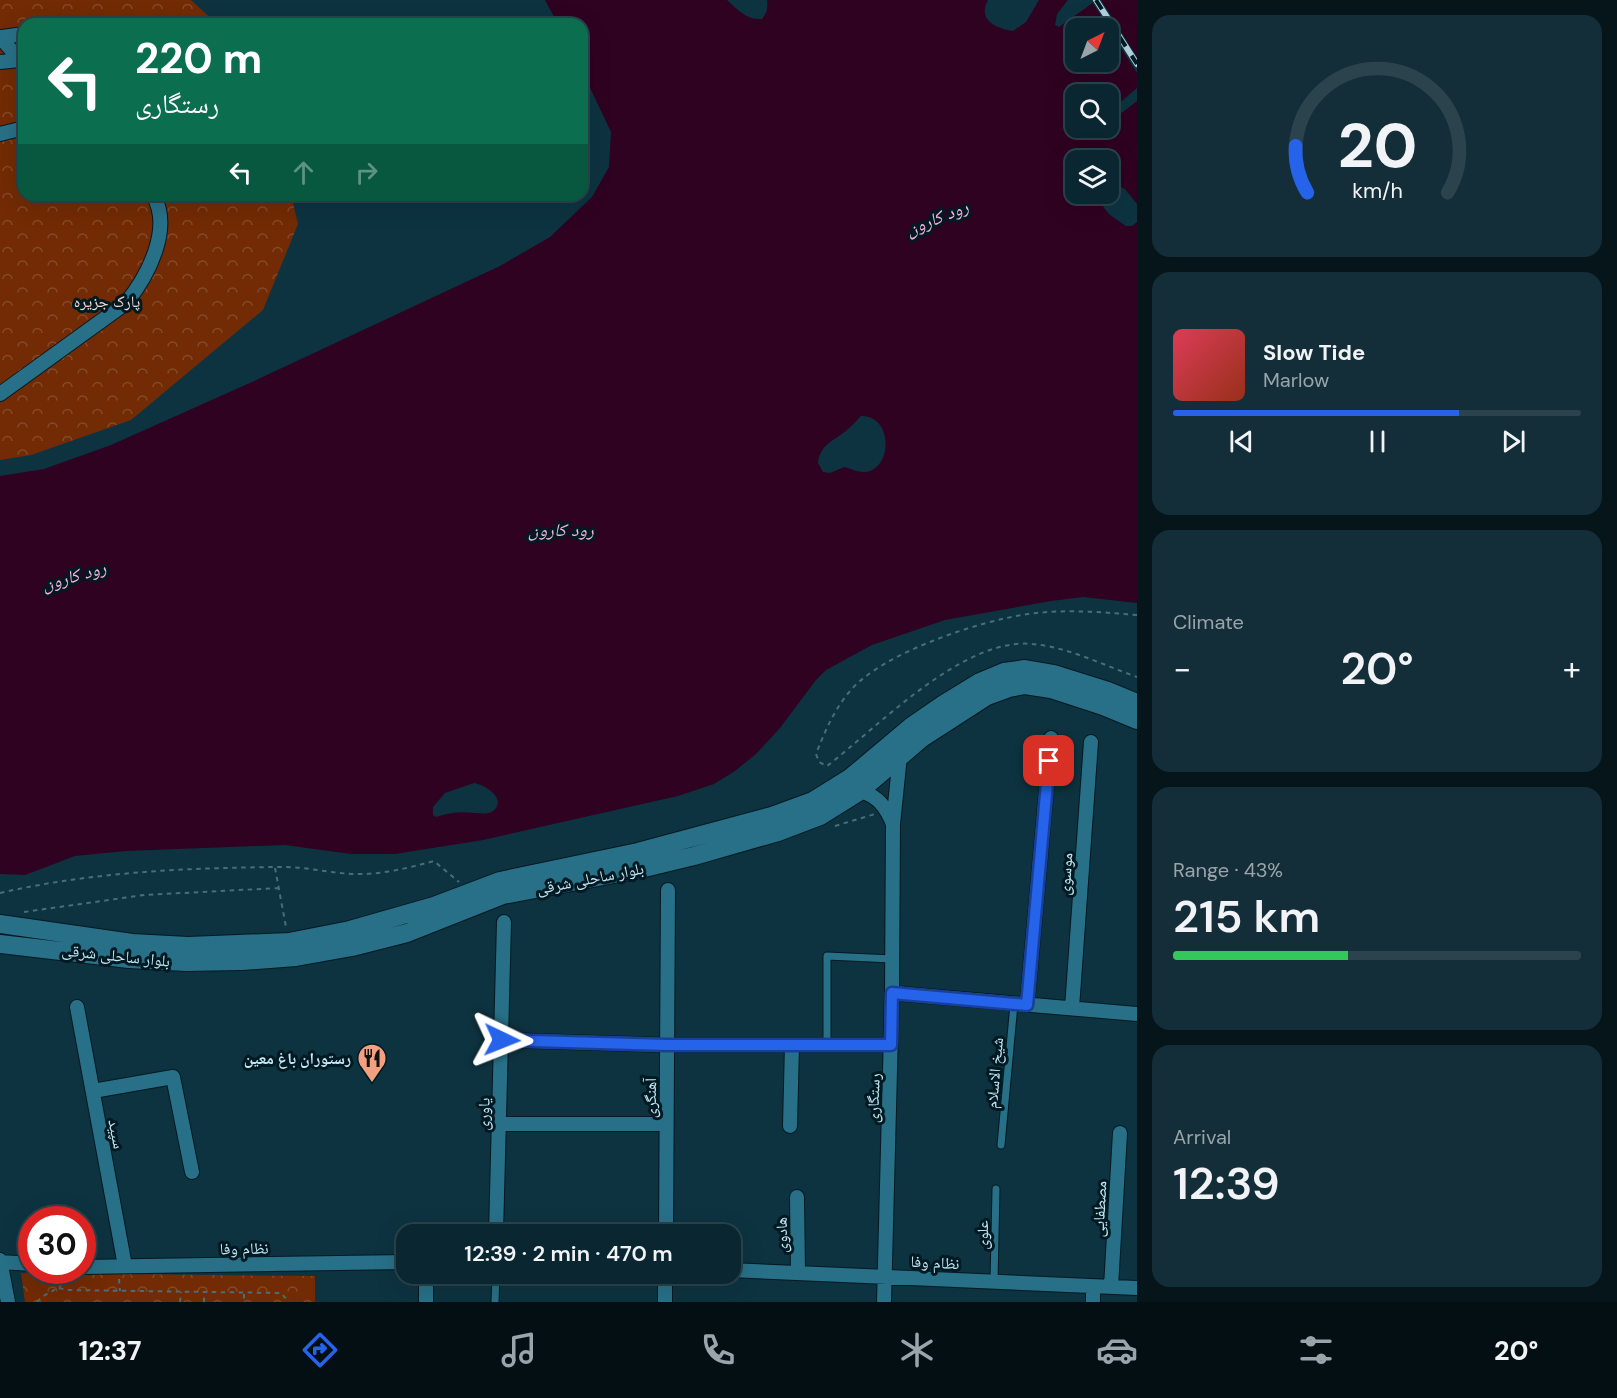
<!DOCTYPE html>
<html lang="en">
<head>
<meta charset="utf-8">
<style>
  body { margin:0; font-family:"DM Sans","Noto Naskh Arabic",sans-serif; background:#132e38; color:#f1f3f6; height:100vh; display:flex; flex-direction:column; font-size:22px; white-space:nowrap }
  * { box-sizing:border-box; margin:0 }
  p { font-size:20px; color:#99a5ab }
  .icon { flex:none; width:33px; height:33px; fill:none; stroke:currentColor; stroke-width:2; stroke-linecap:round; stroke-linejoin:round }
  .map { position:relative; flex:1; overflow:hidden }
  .sheet { display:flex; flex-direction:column; gap:15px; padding:15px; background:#06151a; width:480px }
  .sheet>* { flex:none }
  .hud { position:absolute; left:18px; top:18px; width:570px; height:183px; border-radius:18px; box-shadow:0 6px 24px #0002,0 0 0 2px #2a434c; background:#0b6e4f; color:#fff; overflow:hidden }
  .needle { width:39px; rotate:42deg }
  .controls { position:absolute; left:1065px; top:18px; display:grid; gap:12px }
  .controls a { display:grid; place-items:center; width:54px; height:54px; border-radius:12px; background:#0a2630; box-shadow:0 6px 24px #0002,0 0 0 2px #2a434c; font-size:30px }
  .speed { position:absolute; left:18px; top:1206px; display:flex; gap:12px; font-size:30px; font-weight:700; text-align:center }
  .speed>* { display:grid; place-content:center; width:78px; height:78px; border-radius:50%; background:#0a2630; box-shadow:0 6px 24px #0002,0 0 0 2px #2a434c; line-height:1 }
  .speed .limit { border:9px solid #d22; background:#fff; color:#111 }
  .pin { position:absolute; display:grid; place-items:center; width:51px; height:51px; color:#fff; margin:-26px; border-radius:12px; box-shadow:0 3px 9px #0006 }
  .me { position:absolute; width:66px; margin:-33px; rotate:92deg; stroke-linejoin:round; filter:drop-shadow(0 0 4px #0008) }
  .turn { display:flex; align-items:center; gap:21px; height:126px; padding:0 18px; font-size:27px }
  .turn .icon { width:78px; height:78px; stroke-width:2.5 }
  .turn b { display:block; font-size:42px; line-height:51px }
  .lanes { display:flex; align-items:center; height:57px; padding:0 18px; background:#0003; justify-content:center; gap:30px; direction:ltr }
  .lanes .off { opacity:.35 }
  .big { font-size:45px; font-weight:600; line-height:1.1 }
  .sheet .card { flex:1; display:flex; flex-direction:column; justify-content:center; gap:9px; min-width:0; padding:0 21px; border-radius:18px; background:#132e38 }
  .sheet .dial { align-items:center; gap:0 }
  .dial svg { height:156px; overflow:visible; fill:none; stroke:#2a434c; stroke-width:7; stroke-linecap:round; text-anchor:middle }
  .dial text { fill:#f1f3f6; stroke:none }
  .song { display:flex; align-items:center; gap:18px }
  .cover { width:72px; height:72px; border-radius:9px; background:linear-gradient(135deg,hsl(350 70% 55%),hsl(10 70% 35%)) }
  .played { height:6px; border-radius:3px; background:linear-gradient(90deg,#2563eb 70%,#2a434c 70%) }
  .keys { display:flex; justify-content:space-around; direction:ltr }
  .heat { display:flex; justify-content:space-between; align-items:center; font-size:33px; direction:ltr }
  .charge { height:9px; border-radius:4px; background:linear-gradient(90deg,#34c759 43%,#2a434c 0) }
  .trip { position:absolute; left:396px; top:1224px; width:345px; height:60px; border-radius:18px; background:#0a2630; box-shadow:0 6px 24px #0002,0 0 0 2px #2a434c; font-weight:600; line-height:60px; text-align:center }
  .tabs { display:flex; height:96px; justify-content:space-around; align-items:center; background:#040f13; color:#99a5ab }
  .tabs .icon { width:42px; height:42px }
  .tabs .current { color:#2563eb }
  .tabs b { font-size:27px; color:#f1f3f6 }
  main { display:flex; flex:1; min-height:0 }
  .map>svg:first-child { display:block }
</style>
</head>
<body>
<main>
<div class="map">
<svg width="1137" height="1302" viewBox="0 0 1137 1302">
  <defs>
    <pattern id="forest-crowns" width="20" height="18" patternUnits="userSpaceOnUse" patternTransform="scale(1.5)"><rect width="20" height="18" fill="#722b04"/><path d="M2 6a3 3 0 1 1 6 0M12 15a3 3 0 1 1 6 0" fill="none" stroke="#844a29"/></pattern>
  </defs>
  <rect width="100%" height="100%" fill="#0d3340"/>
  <path fill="url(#forest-crowns)" d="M0 0H191L217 24H24V195H291L298 224 263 310 131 420 31 455 0 460Z
    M21 1273 315 1276V1302H25Z"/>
  <path fill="#2f0221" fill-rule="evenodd" d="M545 0H727C738 10 746 20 762 19 767 13 768 8 767 0H988C977 20 996 28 1013 31L1026 22 1039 0H1068L1057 14 1055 25 1059 27 1097 0H1137V88L1109 112 1111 117 1123 112 1137 101V204L1125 189 1118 186 1109 191 1108 160H1076V194H1106C1094 208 1115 218 1126 226H1132L1137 222V603L1083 597 1051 601 945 620 872 645 826 670 816 680 780 728 756 754 735 771 714 784 678 796 483 840 395 854H351L285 845 126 851 75 856 25 875 0 874V476L44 469 111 445 252 382 500 266 550 237 592 197 609 167 611 132 582 71V24H558ZM1076 28H1108V62H1076L1075 54 1070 58H1064L1065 48 1075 38ZM1076 94H1108V128H1076ZM861 416C894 415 893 472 863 472 856 472 850 468 844 467L830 473 823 472 818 463C820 444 834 441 847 430 852 426 856 421 861 416ZM474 783C485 785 508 799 493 811 487 815 480 813 474 813 460 811 449 813 436 817L433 815V807L445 793Z"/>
  <path fill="#0d3340" d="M1091 0H1101L1137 57V73Z"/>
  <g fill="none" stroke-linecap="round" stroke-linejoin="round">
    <g stroke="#041921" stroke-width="9">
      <path id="service" d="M827 1045V956L892 959
        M1001 1145 1014 1004
        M994 1281 996 1189
        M495 1302 496 1274"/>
    </g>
    <g stroke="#041921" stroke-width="16">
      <path id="minor" d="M0 37 20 60
        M2 37 24 34
        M0 62 20 60 24 66
        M0 134 24 128
        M0 394 126 303C148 276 173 228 153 195
        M860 791C878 796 886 807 893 824
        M892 993 1137 1014
        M1027 1005 1051 738
        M77 1007 125 1266
        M1072 1008 1091 742
        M502 1040 667 1045H891
        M93 1091 173 1077 192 1172
        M499 1124H666
        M790 1126 792 1045
        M797 1197 798 1272
        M496 1234 504 922
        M666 1234 668 890
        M0 1260 8 1302
        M0 1262 32 1264
        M82 1267 406 1262
        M730 1270 1137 1288
        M1111 1287 1120 1133
        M426 1302V1274
        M665 1302V1274
        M884 1302 892 993 893 824 900 756
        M1093 1302V1287"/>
    </g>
    <g stroke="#041921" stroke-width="20">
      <path id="secondary" d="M0 924 132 943 188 946 289 942 350 930 434 906 500 881 638 852 772 816 813 801 850 778 912 726 944 704 980 682 1004 672 1025 669 1054 674 1108 691 1137 703
        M0 944 129 959 186 962 242 961 296 957 352 947 407 933 503 895 640 869 694 856 778 832 820 816 860 791 922 738 987 696 1009 688 1025 685 1051 689 1103 706 1137 720"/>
    </g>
    <path stroke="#496d7a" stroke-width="2" stroke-dasharray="4.5 4.5" stroke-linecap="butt" d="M1137 615C1101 612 1064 609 1028 614 979 621 882 653 850 691 834 710 825 731 816 754L819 762 827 766C878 727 963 637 1032 644 1068 647 1103 665 1137 677
      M835 826 875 814
      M275 868 286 927
      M0 893C91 872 184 868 277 867 303 866 328 873 354 874 381 875 408 868 434 861L459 882
      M24 912 144 895 279 888
      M119 1279 120 1291
      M59 1288 67 1290 281 1293 289 1302
      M244 1294V1302
      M37 1302C44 1293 55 1292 63 1283L62 1270
      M180 1302 181 1292
      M204 1302V1293"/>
    <use href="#service" stroke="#287088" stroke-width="7"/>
    <use href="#minor" stroke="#287088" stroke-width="14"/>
    <use href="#secondary" stroke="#287088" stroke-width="18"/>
    <g stroke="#b0d2df" stroke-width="6">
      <path id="rail" d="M1096 0 1137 64"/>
    </g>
    <use href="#rail" stroke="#001a23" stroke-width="4" stroke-dasharray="11" stroke-linecap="butt"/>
  </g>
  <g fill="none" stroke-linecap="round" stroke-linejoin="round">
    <g stroke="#184099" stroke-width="15">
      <path id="route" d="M502 1040 667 1045H891L892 993 1027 1005 1049 761"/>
    </g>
    <use href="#route" stroke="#2563eb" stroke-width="10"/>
  </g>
  <defs>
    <g id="restaurant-pin" transform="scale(1.5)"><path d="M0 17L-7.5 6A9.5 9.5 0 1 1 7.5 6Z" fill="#f2a07f" stroke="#001a23"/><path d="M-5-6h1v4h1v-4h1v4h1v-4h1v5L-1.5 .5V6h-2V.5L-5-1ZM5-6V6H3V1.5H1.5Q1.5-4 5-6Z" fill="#111"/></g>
  </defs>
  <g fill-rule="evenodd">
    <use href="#restaurant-pin" x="372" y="1058"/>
  </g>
  <g text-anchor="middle" stroke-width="6" stroke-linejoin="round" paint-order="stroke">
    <g font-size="16" fill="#f6dbd0" stroke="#001a23">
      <text x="107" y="307">پارک جزیره</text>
    </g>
    <g font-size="16" fill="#c4e6f3" stroke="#001a23">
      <text transform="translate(1065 874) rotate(-86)" y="6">موسوی</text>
      <text transform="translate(590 878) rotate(-11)" y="6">بلوار ساحلی شرقی</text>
      <text transform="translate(116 955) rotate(6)" y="6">بلوار ساحلی شرقی</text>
      <text transform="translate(994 1073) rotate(-85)" y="6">شیخ الاسلام</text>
      <text transform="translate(650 1098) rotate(-90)" y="6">آهنگری</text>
      <text transform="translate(873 1098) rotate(-88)" y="6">رستگاری</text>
      <text transform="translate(483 1114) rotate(-88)" y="6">یاوری</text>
      <text transform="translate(117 1134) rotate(79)" y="6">سپید</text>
      <text transform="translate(1099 1209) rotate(-87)" y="6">مصطفایی</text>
      <text transform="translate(781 1235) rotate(-91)" y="6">هادوی</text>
      <text transform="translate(982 1235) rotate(-89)" y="6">علوی</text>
      <text transform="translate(244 1248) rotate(-1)" y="6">نظام وفا</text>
      <text transform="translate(935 1262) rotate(3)" y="6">نظام وفا</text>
    </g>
    <g font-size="16" font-weight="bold" fill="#c4e6f3" stroke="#001a23" text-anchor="end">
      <text x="351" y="1064">رستوران باغ معین</text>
    </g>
    <g font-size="18" font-style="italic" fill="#fcb3de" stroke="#001a23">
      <text transform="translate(937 218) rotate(-22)" y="6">رود کارون</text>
      <text x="561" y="536">رود کارون</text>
      <text transform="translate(74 576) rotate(-16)" y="6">رود کارون</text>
    </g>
  </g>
</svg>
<div class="controls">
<a><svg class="needle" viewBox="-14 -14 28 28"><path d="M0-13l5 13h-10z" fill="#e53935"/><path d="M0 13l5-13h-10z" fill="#99a5ab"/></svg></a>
<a><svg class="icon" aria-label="search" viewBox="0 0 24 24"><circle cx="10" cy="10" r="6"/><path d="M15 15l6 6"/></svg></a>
<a><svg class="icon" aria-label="layers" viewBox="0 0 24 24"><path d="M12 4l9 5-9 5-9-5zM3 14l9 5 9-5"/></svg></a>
</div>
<div class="speed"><div class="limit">30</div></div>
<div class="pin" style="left:1049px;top:761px;background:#d93025"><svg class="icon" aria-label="arrive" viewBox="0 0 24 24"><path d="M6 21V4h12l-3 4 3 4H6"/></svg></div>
<svg class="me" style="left:502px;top:1040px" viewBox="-20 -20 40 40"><path d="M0-17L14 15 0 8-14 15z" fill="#2563eb" stroke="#fff" stroke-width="4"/></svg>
<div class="trip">12:39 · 2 min · 470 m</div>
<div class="hud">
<div class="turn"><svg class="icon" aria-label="left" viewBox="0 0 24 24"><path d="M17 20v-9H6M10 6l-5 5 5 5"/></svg><div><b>220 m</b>رستگاری</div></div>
<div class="lanes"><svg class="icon" aria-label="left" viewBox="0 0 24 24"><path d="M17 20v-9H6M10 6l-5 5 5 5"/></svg><svg class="icon off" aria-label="ahead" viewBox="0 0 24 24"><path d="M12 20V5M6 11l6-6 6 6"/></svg><svg class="icon off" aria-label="right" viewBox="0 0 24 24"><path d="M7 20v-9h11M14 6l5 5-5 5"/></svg></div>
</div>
</div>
<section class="sheet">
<div class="card dial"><svg viewBox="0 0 100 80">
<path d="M14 69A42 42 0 1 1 86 69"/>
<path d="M14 69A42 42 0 0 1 8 45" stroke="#2563eb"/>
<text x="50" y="56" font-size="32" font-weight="700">20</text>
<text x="50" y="72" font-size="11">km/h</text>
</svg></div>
<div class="card">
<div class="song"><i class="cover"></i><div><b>Slow Tide</b><p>Marlow</p></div></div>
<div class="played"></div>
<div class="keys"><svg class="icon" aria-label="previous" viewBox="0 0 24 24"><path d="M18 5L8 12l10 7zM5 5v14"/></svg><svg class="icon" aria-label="pause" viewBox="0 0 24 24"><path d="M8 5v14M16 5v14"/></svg><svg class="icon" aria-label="next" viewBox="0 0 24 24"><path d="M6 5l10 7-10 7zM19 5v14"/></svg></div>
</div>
<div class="card"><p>Climate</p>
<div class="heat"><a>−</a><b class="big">20°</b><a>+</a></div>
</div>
<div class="card"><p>Range · 43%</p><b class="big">215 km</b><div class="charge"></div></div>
<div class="card"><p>Arrival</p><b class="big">12:39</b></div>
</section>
</main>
<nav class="tabs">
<b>12:37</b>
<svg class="icon current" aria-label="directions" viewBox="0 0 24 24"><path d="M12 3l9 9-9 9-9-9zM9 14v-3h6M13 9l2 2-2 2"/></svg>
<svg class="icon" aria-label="music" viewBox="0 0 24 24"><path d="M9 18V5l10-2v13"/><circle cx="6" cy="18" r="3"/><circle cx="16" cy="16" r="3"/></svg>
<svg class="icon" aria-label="phone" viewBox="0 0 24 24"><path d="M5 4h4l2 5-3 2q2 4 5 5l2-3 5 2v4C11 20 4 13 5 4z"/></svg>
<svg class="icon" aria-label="climate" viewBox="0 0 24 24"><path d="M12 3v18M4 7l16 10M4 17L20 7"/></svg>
<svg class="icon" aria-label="car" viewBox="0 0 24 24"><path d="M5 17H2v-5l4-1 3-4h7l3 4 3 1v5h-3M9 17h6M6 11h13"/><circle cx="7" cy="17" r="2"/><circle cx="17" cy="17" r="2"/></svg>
<svg class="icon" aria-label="filters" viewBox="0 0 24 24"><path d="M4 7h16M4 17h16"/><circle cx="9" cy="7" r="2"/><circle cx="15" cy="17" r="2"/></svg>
<b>20°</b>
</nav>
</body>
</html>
